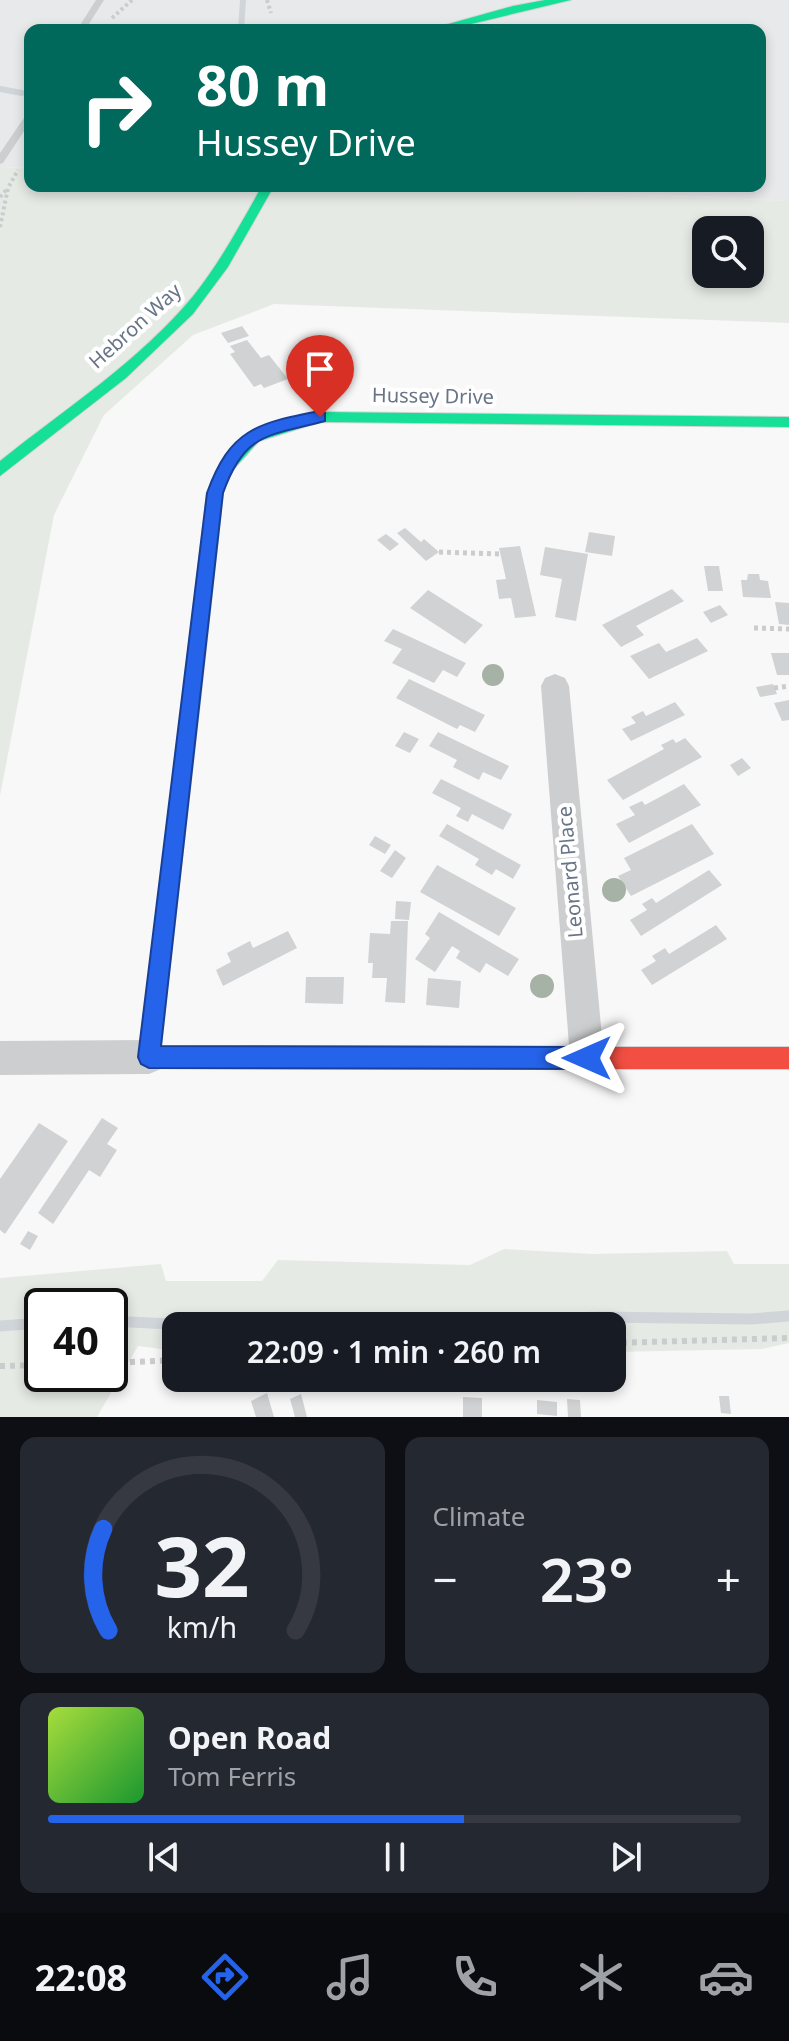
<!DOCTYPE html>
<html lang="en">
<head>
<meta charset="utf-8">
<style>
  body { margin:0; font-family:"Noto Sans",sans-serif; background:#242831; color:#f1f3f6; height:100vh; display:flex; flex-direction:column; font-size:30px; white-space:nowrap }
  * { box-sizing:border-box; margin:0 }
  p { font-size:26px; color:#9ea1a6 }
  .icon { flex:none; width:44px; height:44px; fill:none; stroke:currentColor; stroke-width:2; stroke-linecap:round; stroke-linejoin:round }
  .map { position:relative; height:1417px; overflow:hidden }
  .sheet { display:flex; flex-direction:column; gap:20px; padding:20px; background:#0d0f14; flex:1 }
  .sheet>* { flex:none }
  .guide { position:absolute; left:24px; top:24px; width:742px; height:168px; border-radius:16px; box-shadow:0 4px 12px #0003; background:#00695c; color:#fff; overflow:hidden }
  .fabs { position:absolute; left:692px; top:216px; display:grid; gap:16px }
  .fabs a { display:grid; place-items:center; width:72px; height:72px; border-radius:16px; background:#171b24; box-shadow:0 4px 12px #0003; font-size:40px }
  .speed { position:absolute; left:24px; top:1288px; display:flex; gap:16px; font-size:40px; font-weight:700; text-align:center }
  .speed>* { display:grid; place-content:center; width:104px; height:104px; border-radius:50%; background:#171b24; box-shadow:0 4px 12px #0003; line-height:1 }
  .speed .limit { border:4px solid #111; border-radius:12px; background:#fff; color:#111 }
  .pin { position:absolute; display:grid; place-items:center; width:68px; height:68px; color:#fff; margin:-82px -34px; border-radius:50% 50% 50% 0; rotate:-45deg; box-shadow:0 0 8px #0007 }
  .pin .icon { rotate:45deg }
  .me { position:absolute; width:88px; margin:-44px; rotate:270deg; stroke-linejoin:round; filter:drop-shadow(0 0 6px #0008) }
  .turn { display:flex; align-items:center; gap:28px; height:168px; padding:0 40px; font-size:36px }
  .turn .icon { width:104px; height:104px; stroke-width:2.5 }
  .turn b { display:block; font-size:56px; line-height:68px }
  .big { font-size:60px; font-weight:600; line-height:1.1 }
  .sheet .tile { flex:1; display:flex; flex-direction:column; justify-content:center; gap:12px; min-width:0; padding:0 28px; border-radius:16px; background:#242831 }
  .sheet .dial { align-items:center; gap:0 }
  .dial svg { height:208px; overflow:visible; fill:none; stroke:#363941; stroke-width:7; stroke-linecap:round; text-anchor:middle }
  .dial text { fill:#f1f3f6; stroke:none }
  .song { display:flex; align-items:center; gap:24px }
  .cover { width:96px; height:96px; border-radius:12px; background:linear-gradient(135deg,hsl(80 70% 55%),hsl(130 70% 35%)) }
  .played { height:8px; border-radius:4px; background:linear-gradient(90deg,#2563eb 60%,#363941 60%) }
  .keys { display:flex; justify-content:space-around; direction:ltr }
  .heat { display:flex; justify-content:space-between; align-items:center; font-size:44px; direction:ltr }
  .sheet .tiles { flex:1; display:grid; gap:20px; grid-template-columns:1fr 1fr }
  .tile:last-child { grid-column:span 2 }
  .trip { position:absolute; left:162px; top:1312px; width:464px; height:80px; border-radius:16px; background:#171b24; box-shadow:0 4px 12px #0003; font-weight:600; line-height:80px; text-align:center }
  .tabs { display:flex; height:128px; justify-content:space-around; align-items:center; background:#090b0e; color:#9ea1a6 }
  .tabs .icon { width:56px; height:56px }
  .tabs .selected { color:#2563eb }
  .tabs b { font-size:36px; color:#f1f3f6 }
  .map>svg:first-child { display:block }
</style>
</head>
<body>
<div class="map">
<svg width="789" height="1417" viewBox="0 0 789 1417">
  <rect width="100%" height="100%" fill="#f8f8f8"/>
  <path fill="#e8e9ea" d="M0 0H789V201L439 186H760V30H30V108L0 153Z
    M30 115V168L0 167V161Z"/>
  <path fill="#e6eae5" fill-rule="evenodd" d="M0 167 30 168V186H439L789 201V323L274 304 193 335 104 415 54 515 0 796ZM706 230H750V274H706Z
    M504 1249 593 1254 727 1251 734 1264H789V1343L762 1349 612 1352V1326H176V1351L138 1346 97 1417H0V1278L161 1264 166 1281H262L278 1260 470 1265ZM42 1306H110V1374H42Z"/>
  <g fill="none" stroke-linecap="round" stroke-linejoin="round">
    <path stroke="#d0d5da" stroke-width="6" d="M241 30 243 0
      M0 89 22 93"/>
    <path stroke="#d0d5da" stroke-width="11" d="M110 1321 211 1326
      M0 1326 42 1323
      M344 1326 600 1317 751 1319 789 1316"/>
  </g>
  <path fill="#d0d2d3" d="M242 326 249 336 228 343 221 333Z
    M247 340 261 358 269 355 288 379 264 388 261 384 254 387 230 354 235 352 230 346Z
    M405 528 421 542 424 539 439 552 426 561 397 533Z
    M589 532 615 536 612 556 585 552Z
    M386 534 399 544 390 551 377 540Z
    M520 546 536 616 515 618 511 598 499 599 496 580 506 579 499 548Z
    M545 547 588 554 576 621 555 617 562 579 540 575Z
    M704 566H719L723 591H708Z
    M748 574H759L760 580 768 581 771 598 743 597 741 580H747Z
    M672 589 684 601 636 626 644 635 621 647 602 625Z
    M428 590 483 625 465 644 410 608Z
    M775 602 789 603V625L779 624Z
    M720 605 728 615 711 623 703 612Z
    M393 629 419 641 466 663 457 677 443 670 434 683 392 663 402 649 384 641Z
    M697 638 708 651 649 679 630 656 659 643 666 652Z
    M771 653H789V675H777Z
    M409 679 485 715 475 732 460 725 457 729 396 698Z
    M773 684 777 694 760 697 756 687Z
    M789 700V720L782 721 774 703Z
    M675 702 685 715 631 741 622 729 636 723 631 717 643 711 646 716Z
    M404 732 419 739 410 753 395 746Z
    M438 732 509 766 501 780 483 772 479 780 453 767 457 760 429 746Z
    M685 738 702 757 623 800 607 780 664 749 661 745 673 739 676 743Z
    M742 758 751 768 738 776 730 765Z
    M441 779 512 814 503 830 472 814 468 822 456 816 461 808 432 793Z
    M684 784 701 805 629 843 616 824 635 815 629 807 642 801 645 805Z
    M447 824 521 865 513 879 496 869 492 875 475 865 479 859 439 836Z
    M692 824 714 854 631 896 618 876 631 870 624 858Z
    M375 836 391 845 385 854 369 845Z
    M395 850 406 858 392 878 380 871Z
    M437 865 516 908 499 936 420 892Z
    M709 870 722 885 641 936 630 920 647 910 642 904 652 898 656 903Z
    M396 901 411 902 409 920 395 919Z
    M439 912 519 959 508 976 486 963 480 973 456 958 460 951 452 946 435 972 415 959 430 938 425 934Z
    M391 921H408L405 1003 385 1002 387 978H372L373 963H368L370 933 390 934Z
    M716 925 727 939 652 985 641 970 656 961 652 956 665 948 669 954Z
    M288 931 297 948 223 986 216 970 231 962 227 953 250 941 253 948Z
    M306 977H344L343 1004 305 1003Z
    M428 978 461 981 459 1008 426 1005Z
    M102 1118 118 1128 107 1144 117 1150 100 1177 89 1170 53 1224 38 1213Z
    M39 1123 68 1141 5 1234 0 1230V1179Z
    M28 1231 38 1236 30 1250 20 1244Z
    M267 1393 274 1417H256L251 1401Z
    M301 1394 307 1417H295L290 1399Z
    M719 1396H729L731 1414 721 1413Z
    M463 1397 482 1398V1417H463Z
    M567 1399 580 1400 581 1417H568Z
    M537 1400 557 1402V1416L537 1414Z"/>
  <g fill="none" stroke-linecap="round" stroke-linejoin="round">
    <g stroke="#d4d5d6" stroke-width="2">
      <path id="fast" d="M545 0H571L446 30H427L513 6Z
        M262 186H274L228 267 193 314 126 378 0 476V461C66 408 140 361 194 295 221 261 241 223 262 186Z
        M320 412 789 417V427L320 422 259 441 230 473 223 493 200 702 197 707H185L182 702 207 493C230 433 262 425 320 412Z"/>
    </g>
    <g stroke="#d4d5d6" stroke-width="2">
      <path id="slow" d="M157 980 164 983 167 990 161 1046 560 1047 568 1050 571 1058 568 1066 560 1069 149 1068 141 1065 138 1057 147 990 150 983Z"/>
    </g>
    <g stroke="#d4d5d6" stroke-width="2">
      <path id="jam" d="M191 694 197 697 200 702 167 990 164 997 157 1000 150 997 147 990 182 702 185 697Z
        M560 1047H789V1069H560L552 1066 549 1058 552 1050Z"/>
    </g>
    <path stroke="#cbcccd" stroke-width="4" stroke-dasharray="3 3" stroke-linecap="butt" d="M267 0 271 13
      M112 18 132 0
      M0 197 8 188
      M0 227 8 188 18 170"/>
    <path stroke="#cbcccd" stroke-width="5" stroke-dasharray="4 4" stroke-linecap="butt" d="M439 552 500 554
      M754 628 789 629
      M774 688 789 686"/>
    <path stroke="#cbcccd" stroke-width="6" stroke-dasharray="5 5" stroke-linecap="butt" d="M612 1343 789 1338
      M110 1363 176 1360
      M0 1366 42 1365"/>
    <path fill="#cdcecf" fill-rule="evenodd" d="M96 0H104L85 30H77Z
      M30 112V122L3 163 0 164V153L27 113Z"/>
    <path fill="#cdcecf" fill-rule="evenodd" d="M555 674 565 678 569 686 604 1058 599 1070 587 1075 575 1070 570 1058 541 686 545 678Z
      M149 1040 161 1045 166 1057 161 1069 149 1074 0 1075V1041Z"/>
    <use href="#fast" fill="#16e098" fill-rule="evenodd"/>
    <use href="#slow" fill="#ffcf43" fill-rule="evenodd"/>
    <use href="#jam" fill="#f24e42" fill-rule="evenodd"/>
  </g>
  <g fill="#a7b2a6">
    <circle cx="493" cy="675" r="11"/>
    <circle cx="614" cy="890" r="12"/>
    <circle cx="542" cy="986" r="12"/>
  </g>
  <path fill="#2563eb" stroke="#184099" stroke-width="2" d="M320 411 325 413V421C270 436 245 431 223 493L161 1046 587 1047 595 1050 598 1058 595 1065 587 1069 149 1068 141 1064 138 1057 207 493C230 429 257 423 320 411Z"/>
  <g text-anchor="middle" stroke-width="8" stroke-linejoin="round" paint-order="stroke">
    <g font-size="20" fill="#697587" stroke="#fff">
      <text transform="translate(135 326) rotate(-42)" y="7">Hebron Way</text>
      <text transform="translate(433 396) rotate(1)" y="7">Hussey Drive</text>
      <text transform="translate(570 872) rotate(-95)" y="7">Leonard Place</text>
    </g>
  </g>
</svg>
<div class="fabs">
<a><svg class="icon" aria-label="search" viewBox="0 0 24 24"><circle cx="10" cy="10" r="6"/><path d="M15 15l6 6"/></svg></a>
</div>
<div class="speed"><div class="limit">40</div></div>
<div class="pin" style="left:320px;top:417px;background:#d93025"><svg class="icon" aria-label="arrive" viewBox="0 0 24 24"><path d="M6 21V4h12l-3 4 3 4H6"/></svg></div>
<svg class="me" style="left:587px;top:1058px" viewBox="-20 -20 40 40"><path d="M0-17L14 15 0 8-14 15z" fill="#2563eb" stroke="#fff" stroke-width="4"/></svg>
<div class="trip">22:09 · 1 min · 260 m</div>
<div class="guide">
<div class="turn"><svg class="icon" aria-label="right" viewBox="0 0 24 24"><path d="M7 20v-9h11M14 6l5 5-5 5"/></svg><div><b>80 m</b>Hussey Drive</div></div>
</div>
</div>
<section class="sheet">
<div class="tiles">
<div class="tile dial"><svg viewBox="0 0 100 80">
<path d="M14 69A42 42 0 1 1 86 69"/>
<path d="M14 69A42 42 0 0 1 12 30" stroke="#2563eb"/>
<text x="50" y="56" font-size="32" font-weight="700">32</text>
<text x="50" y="72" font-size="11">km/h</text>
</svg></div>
<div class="tile"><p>Climate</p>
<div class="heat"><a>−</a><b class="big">23°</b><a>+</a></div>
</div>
<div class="tile">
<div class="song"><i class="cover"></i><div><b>Open Road</b><p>Tom Ferris</p></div></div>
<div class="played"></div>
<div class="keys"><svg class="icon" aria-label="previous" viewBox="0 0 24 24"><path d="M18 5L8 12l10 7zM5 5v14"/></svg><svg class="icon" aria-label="pause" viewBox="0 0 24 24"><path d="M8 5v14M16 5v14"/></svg><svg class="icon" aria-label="next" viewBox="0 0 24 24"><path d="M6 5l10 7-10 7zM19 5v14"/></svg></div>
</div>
</div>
</section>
<nav class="tabs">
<b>22:08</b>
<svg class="icon selected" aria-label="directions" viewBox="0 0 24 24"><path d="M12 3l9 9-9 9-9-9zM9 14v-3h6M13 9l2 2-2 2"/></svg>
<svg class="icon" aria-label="music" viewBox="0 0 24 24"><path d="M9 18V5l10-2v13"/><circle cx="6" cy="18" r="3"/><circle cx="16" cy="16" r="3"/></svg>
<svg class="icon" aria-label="phone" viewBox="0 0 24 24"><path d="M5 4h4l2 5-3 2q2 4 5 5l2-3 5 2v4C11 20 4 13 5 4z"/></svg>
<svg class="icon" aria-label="climate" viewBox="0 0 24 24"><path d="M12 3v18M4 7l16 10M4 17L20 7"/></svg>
<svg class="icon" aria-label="car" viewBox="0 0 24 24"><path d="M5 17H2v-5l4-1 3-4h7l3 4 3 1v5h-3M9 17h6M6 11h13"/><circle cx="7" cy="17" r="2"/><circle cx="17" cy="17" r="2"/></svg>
</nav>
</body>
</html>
